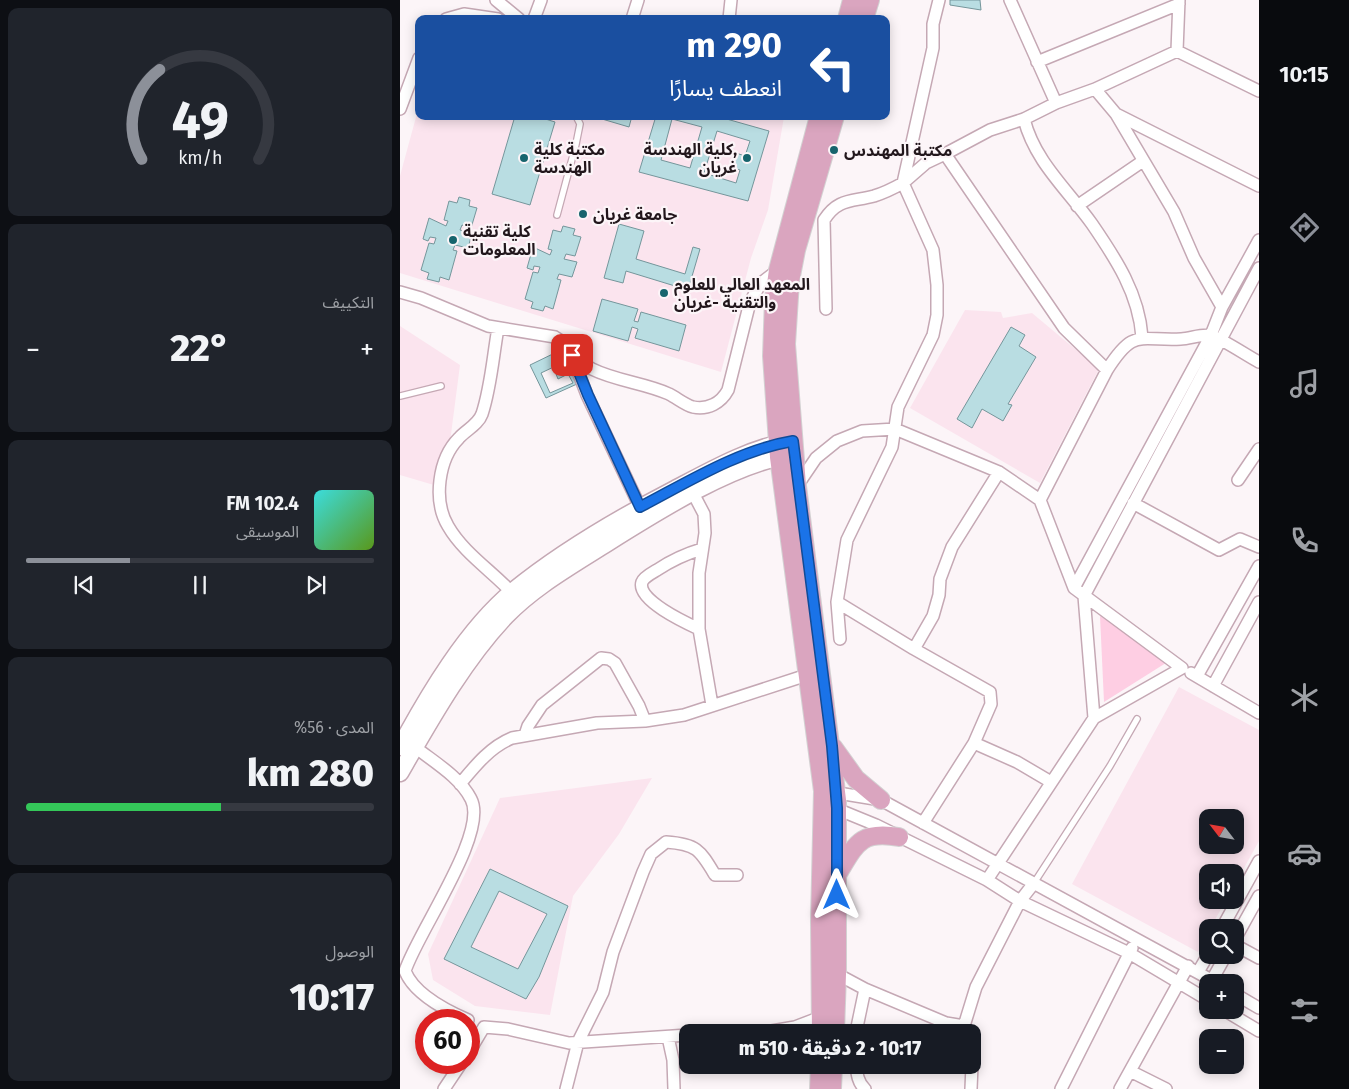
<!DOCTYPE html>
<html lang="ar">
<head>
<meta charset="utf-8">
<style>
  body { margin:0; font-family:"Fira Sans","Noto Sans Arabic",sans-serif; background:#20242c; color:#f1f3f6; direction:rtl; height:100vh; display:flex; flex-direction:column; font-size:19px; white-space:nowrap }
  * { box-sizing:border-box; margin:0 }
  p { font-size:16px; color:#9ea1a6 }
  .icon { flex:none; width:28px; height:28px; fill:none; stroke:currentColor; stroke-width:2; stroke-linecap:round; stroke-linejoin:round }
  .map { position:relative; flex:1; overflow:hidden; direction:ltr }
  .side { display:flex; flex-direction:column; gap:8px; padding:8px; background:#0d0f14; width:400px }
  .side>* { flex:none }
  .guide { position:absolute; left:15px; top:15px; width:475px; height:105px; border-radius:10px; box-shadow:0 2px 12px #0003; direction:rtl; background:#1a4fa0; color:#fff; overflow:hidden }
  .needle { width:32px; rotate:301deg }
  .tools { position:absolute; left:799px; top:809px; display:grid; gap:10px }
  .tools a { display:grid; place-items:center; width:45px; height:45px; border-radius:10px; background:#171b24; box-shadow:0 2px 12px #0003; font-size:25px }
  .speed { position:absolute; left:15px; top:1009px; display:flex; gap:10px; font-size:25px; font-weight:700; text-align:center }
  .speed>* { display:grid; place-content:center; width:65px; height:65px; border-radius:50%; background:#171b24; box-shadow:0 2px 12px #0003; line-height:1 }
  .speed .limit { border:8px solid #d22; background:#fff; color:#111 }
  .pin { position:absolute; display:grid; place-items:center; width:42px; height:42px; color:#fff; margin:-21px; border-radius:10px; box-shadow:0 2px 8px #0006 }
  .me { position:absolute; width:55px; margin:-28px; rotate:0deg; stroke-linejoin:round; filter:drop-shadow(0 0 4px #0008) }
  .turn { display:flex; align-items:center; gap:18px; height:105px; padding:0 25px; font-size:22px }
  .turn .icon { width:65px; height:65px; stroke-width:2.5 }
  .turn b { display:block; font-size:35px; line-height:42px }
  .big { font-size:38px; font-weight:800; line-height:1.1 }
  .side .widget { flex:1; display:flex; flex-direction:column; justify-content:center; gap:8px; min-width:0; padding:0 18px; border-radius:10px; background:#20242c }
  .side .dial { align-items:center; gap:0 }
  .dial svg { height:130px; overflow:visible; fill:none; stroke:#363941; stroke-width:7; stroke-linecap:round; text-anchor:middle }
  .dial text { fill:#f1f3f6; stroke:none }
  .song { display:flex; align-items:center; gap:15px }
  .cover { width:60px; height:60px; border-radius:8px; background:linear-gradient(135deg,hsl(180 70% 55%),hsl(90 70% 35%)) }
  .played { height:5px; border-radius:2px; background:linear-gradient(90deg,#8c9099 30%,#363941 30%) }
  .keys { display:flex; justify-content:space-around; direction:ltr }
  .heat { display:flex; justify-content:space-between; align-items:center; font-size:28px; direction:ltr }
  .charge { height:8px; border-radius:4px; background:linear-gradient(90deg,#34c759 56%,#363941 0) }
  .trip { position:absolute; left:279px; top:1024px; width:302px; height:50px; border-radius:10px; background:#171b24; box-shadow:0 2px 12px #0003; font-weight:800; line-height:50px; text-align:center; direction:rtl }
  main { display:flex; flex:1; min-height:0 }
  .tabs { display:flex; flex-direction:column; width:90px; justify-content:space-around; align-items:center; background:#090b0e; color:#9ea1a6 }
  .tabs .icon { width:35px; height:35px }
  .tabs .current { color:#8c9099 }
  .tabs b { font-size:22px; color:#f1f3f6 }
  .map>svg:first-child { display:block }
</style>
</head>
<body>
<main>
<nav class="tabs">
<b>10:15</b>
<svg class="icon current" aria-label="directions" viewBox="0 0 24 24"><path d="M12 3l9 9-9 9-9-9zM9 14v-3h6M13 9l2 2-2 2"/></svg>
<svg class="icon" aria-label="music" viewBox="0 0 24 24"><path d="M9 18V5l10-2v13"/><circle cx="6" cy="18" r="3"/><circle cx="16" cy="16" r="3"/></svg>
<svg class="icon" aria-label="phone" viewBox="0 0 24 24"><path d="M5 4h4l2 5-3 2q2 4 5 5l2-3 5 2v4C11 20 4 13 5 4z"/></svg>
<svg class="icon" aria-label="climate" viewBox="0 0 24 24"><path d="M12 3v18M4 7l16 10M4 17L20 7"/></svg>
<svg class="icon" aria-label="car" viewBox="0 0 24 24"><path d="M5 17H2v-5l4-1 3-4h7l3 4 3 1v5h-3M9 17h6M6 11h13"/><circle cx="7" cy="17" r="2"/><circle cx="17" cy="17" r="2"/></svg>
<svg class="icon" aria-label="filters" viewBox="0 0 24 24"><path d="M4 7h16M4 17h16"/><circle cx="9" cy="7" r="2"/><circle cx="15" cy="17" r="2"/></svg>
</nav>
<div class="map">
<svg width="859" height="1089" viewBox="0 0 859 1089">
  <rect width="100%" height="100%" fill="#fcf5f8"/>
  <path fill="#fbe4ee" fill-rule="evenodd" d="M19 106V116L384 117 368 210 351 258 321 372 0 273V176Z
    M565 310 601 312 603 318 632 313 699 369 640 483 510 408Z
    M0 326 60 365 44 488 0 475Z
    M779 687 859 730V841L835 884V872H808V900H826L811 927 808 928 807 935 798 952 672 884ZM808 818H835V845H808Z
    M252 778 219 834 173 896 150 1015 75 1006 33 980 28 954 100 798Z"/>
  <path fill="#fecee3" d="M700 616 769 661 704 702Z"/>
  <path fill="#b9dde2" stroke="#75969b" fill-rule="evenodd" d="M550 0H580L581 10 550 5Z
    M115 116H136L155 122 130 205 92 194Z
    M203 116H232L229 127 202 119Z
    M256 116H316L369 131 348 201 239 172ZM272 119 302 127 290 168 261 160ZM317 131 350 141 345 156 336 153 331 167 340 170 336 183 304 173Z
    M59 197 70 200 69 206 77 208 71 228 62 225 60 230 72 233 68 248 55 245 53 250 57 251 49 280 40 277 39 282 27 279 29 273 21 270 29 243 34 244 36 238 30 237 28 241 23 239 29 218 46 226 48 221 44 220 49 201 57 203Z
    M219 224 244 231 236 259 285 274 293 247 300 249 288 290 226 271 223 283 204 278Z
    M163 226 175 229 173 235 181 237 175 256 166 254 164 259 177 262 172 277 159 274 157 279 161 280 153 309 145 306 143 311 131 308 133 302 125 299 133 272 138 273 140 267 134 266 133 270 127 268 133 247 150 255 152 250 148 249 153 230 161 232Z
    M202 299 238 309 234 321 238 322 241 312 286 325 279 351 235 338 238 329 232 327 228 341 193 331Z
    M611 327 625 335 619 346 636 357 608 404 612 405 603 421 582 409 572 428 557 419Z
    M161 350 177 384 146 398 130 365Z
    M162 363 166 370 156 374 158 379 168 374 173 383 150 393 141 373Z
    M90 869 168 906 139 977 126 999 44 959ZM99 891 147 914 118 969 71 947Z"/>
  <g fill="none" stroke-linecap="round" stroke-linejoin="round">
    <g stroke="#c5a8b4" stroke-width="8">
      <path id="service" d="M157 215 176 144 180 124 176 116
        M0 396 41 386
        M634 883 710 766 737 719"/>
    </g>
    <g stroke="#c5a8b4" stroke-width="14">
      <path id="minor" d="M96 0 119 19
        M610 0 656 103
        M46 19 64 14 98 19
        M134 19 141 0
        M232 19 238 0
        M329 19 331 0
        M777 51 779 0
        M637 62 779 4
        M695 89 777 51 859 91
        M0 109 19 58
        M716 114 859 186
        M624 119C635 162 667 189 692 224 716 259 739 294 742 337
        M545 154 590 130 624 119 656 103 695 89 716 114 774 212 794 258 822 307
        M503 183 526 163 545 154 664 328 707 370
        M503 183 533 48V24L539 0
        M677 206 743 161
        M0 292 21 298 88 326 155 337C169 345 174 360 192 369 216 381 245 383 269 394 277 398 285 405 293 407 308 410 321 403 328 390L350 302 361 283 378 270
        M426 309 424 220C438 198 452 202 474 196 484 193 494 188 503 183L533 250 537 285V315L533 335 498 407 492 447 447 540 437 602 440 639
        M98 328C93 356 91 387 82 414 78 425 66 430 59 438 38 459 33 501 48 526 64 554 95 573 116 597
        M172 356 187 395 240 507
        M838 480 859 449
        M397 486 416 458 437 441 462 431 495 429 599 472 640 500
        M293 493 304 514 305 533 299 573V629L312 705
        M733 503 819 550 840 539 859 547
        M674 588 811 335 822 307 859 240
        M437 602 514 649 590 692 591 704 574 743 523 823
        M299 629C286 623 236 600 242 582 244 577 252 573 257 570 272 560 285 554 302 549
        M514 649 533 616 539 595 540 579 552 547 599 472
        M791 673 859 713
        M797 676 859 566
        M813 686 859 602
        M694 718 684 596 859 268
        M125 735 128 726 142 705 201 658 209 659 215 663 239 706 245 721
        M574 743 617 762 651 782
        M15 747C34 762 60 777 71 799 89 833 17 933 5 971 14 994 45 1010 68 1020
        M60 784C75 766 90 747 112 738L197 723 245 721 284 715 410 674
        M432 792 481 800 815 982
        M432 807 476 825 587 880 620 901 729 953 808 1000
        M587 880 694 718 782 668 674 588 640 500 707 370C734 328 738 341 781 339 790 339 803 333 812 336 821 338 849 357 859 362
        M822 928 859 861
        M835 939 859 896
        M835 945 859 958
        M798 972 808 955
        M437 974 465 989
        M812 980 826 955
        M835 994 859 1008
        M824 1010 859 1031
        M366 1032 395 1027 421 1017
        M456 1032 465 989 546 1023 564 1026 576 987 620 901 634 883
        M268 1037 273 1060 274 1089
        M69 1052 84 1027 108 1029 169 1043 288 1035
        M456 1065C457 1074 458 1083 465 1089
        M730 1071 766 1089
        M44 1089 62 1062
        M166 1089 178 1042 203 992 213 952 243 872 251 854 266 842C297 844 300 850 315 875H337
        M571 1089 572 1065
        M661 1089 732 948
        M720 1089 788 966"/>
    </g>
    <g stroke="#c5a8b4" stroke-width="19">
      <path id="secondary" d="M0 747C28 695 67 629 113 591 162 551 219 518 275 489 311 470 350 448 390 441
        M0 773C30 721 64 660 106 616 133 588 168 568 201 547 252 515 331 464 391 455"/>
    </g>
    <g stroke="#d3d1d2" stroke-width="20">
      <path id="primary" d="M447 19 452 0
        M464 19 470 0
        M419 116 378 270 374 299 372 356 379 457 423 791 420 921 421 1032
        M435 116 396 250 390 281 386 344 397 486 437 800V974L435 1032
        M433 747 456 779 481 800
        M437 875C456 844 460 830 499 837
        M419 1089 420 1065
        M432 1089 433 1065"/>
    </g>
    <use href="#service" stroke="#fff" stroke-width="5.5"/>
    <use href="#minor" stroke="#fff" stroke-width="11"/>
    <use href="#secondary" stroke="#fff" stroke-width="16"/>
    <use href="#primary" stroke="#daa5bf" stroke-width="18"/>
  </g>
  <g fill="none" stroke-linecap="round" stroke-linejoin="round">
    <g stroke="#114b97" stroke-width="12">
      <path id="route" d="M172 355 188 395 240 507C288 482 339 450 393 441L432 746 437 808V895"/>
    </g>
    <use href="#route" stroke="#1a73e8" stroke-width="9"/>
  </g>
  <g fill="#17646d" stroke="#fcf5f8" stroke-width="2">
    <circle cx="434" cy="150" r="5"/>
    <circle cx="124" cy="158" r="5"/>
    <circle cx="347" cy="158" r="5"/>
    <circle cx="183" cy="214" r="5"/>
    <circle cx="53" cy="240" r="5"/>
    <circle cx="264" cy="293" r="5"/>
  </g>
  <g text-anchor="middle" stroke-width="4.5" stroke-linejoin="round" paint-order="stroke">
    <g font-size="16" font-weight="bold" fill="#22171c" stroke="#fcf5f8" text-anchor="start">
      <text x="134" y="155">مكتبة كلية<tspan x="134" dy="18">الهندسة</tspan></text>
      <text x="337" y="155" text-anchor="end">كلية الهندسة,<tspan x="337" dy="18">غريان</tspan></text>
      <text x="444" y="156">مكتبة المهندس</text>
      <text x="193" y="220">جامعة غريان</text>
      <text x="63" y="237">كلية تقنية<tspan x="63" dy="18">المعلومات</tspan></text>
      <text x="274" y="290">المعهد العالي للعلوم<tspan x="274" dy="18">والتقنية -غريان</tspan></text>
    </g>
  </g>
</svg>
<div class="tools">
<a><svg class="needle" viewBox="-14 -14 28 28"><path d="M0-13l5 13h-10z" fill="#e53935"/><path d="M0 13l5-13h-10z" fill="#9ea1a6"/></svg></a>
<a><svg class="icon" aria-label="sound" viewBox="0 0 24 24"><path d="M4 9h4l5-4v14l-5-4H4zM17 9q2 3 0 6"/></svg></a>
<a><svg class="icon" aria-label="search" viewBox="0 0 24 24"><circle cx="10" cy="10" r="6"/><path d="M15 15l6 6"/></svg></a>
<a>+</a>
<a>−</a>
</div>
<div class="speed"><div class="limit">60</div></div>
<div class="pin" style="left:172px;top:355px;background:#d93025"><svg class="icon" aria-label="arrive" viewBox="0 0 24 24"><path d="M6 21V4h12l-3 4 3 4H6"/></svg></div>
<svg class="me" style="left:437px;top:895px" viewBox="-20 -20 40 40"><path d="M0-17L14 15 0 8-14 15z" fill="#1a73e8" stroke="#fff" stroke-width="4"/></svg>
<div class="trip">10:17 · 2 دقيقة · 510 m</div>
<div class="guide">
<div class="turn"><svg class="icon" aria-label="left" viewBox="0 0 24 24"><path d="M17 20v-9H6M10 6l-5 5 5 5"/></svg><div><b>290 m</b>انعطف يسارًا</div></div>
</div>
</div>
<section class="side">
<div class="widget dial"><svg viewBox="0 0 100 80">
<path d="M14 69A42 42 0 1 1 86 69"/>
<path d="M14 69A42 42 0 0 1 25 14" stroke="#8c9099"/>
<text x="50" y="56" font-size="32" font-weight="700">49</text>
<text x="50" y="72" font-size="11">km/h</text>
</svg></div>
<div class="widget"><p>التكييف</p>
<div class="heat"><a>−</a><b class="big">22°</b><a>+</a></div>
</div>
<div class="widget">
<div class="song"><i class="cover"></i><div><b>102.4 FM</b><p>الموسيقى</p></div></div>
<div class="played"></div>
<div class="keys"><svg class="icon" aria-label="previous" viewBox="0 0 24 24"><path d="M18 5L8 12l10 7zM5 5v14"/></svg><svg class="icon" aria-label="pause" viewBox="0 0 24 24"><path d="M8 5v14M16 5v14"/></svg><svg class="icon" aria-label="next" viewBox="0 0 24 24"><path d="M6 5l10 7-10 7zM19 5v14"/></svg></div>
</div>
<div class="widget"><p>المدى · 56%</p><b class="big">280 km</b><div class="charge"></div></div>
<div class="widget"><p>الوصول</p><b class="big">10:17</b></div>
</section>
</main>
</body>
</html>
